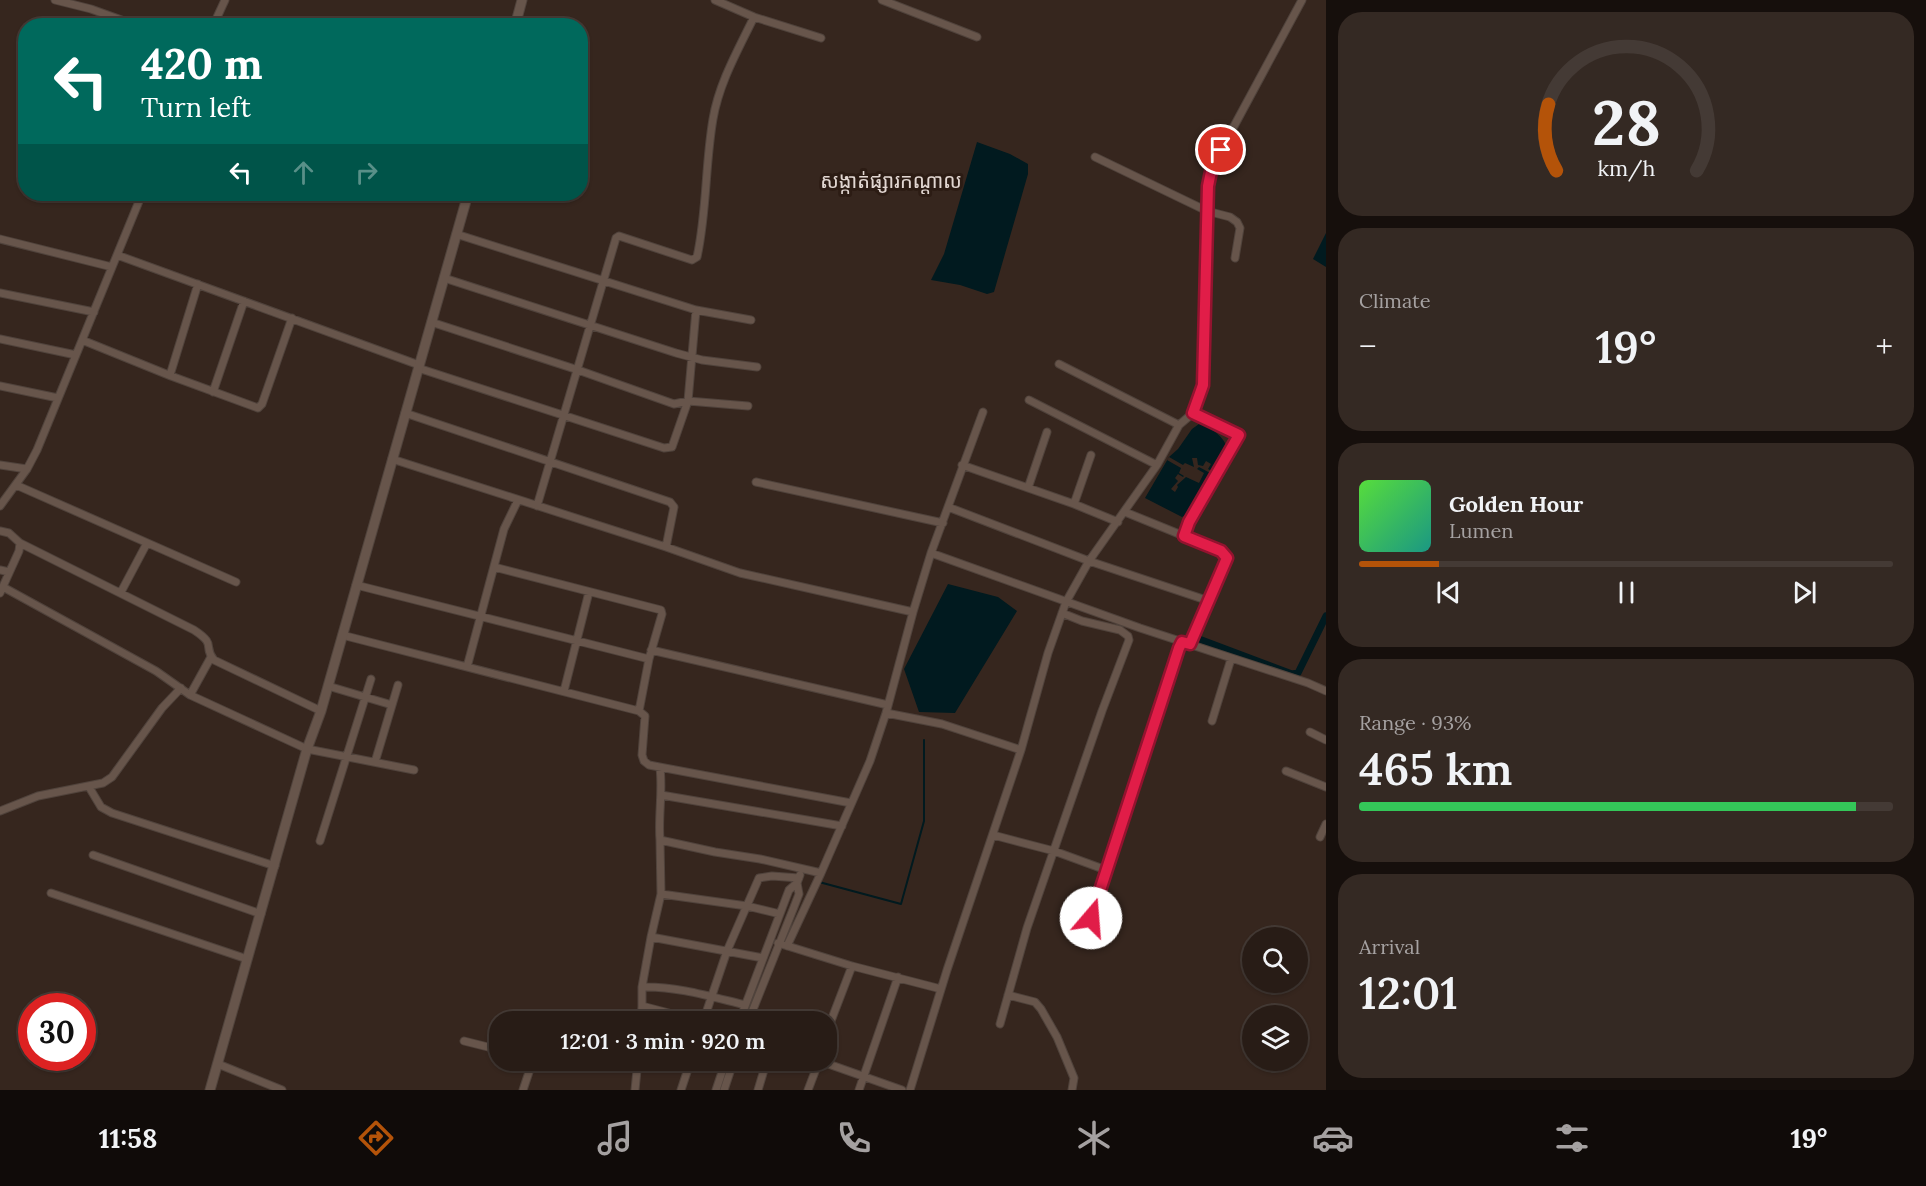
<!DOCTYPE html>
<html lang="en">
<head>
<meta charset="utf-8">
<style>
  body { margin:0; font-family:Lora,"Noto Sans Khmer",serif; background:#342923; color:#f1f3f6; height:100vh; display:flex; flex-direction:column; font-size:22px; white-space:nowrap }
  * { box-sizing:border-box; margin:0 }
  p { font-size:20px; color:#a5a1a1 }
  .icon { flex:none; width:33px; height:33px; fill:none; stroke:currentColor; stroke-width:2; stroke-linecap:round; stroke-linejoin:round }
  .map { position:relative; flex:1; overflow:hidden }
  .sheet { display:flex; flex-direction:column; gap:12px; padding:12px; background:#160f0c; width:600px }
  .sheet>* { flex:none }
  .hud { position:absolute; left:18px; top:18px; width:570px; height:183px; border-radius:24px; box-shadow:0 2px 4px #0004,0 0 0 2px #443a35; background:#00695c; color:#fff; overflow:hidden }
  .controls { position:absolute; left:1242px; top:927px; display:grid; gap:12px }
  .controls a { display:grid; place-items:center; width:66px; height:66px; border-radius:50%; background:#281c16; box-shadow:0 2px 4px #0004,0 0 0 2px #443a35; font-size:30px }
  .speed { position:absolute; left:18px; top:993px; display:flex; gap:12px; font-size:30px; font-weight:700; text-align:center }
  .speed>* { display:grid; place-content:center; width:78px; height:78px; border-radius:50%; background:#281c16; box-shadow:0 2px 4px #0004,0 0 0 2px #443a35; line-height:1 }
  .speed .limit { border:9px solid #d22; background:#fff; color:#111 }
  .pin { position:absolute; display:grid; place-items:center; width:51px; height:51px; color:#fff; margin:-26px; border:3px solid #fff; border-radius:50%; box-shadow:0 2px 6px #0007 }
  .me { position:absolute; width:66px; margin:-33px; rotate:18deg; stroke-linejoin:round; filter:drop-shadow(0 0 4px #0008) }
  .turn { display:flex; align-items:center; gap:21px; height:126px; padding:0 24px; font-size:27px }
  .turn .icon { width:78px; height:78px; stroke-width:2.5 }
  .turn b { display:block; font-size:42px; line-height:51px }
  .lanes { display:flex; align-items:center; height:57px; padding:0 24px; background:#0003; justify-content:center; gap:30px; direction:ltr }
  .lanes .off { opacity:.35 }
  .big { font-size:45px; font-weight:600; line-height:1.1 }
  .sheet .widget { flex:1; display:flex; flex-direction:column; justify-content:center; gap:9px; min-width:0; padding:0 21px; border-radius:24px; background:#342923 }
  .sheet .dial { align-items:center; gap:0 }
  .dial svg { height:156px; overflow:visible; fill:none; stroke:#443a35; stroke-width:7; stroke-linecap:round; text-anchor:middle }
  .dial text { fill:#f1f3f6; stroke:none }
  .song { display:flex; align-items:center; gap:18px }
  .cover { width:72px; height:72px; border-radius:9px; background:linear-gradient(135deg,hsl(110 70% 55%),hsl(170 70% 35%)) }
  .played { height:6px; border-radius:3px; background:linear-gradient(90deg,#b45309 15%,#443a35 15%) }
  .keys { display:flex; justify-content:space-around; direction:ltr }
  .heat { display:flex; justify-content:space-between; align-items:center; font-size:33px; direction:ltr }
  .charge { height:9px; border-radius:4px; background:linear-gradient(90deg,#34c759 93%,#443a35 0) }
  .trip { position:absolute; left:489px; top:1011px; width:348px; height:60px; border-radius:24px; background:#281c16; box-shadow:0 2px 4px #0004,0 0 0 2px #443a35; font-weight:600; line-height:60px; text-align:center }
  .tab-bar { display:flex; height:96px; justify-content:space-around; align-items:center; background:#100b09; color:#a5a1a1 }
  .tab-bar .icon { width:42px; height:42px }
  .tab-bar .current { color:#b45309 }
  .tab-bar b { font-size:27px; color:#f1f3f6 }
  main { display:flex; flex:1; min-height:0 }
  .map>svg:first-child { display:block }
</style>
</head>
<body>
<main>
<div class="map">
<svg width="1326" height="1090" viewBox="0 0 1326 1090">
  <rect width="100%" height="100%" fill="#36261e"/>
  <path fill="#011a1f" d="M977 142 1010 154 1028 164V174L994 292 987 294 960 285 931 280 944 254Z
    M1326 233V267L1313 259Z
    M1199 424C1208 426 1224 436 1226 446L1218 464 1186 515 1182 517 1145 498 1169 457 1178 449 1192 429Z
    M948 584 998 597 1017 611 955 713 919 712 904 669Z"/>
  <path fill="#36261e" d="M1169 457 1183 465 1185 463 1194 467 1192 458H1197L1198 465 1203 466 1206 461 1211 464 1208 469 1213 472 1212 474 1199 467 1197 469 1204 473 1199 483 1186 477 1177 485 1178 487 1175 492 1171 489 1178 481 1175 478 1178 474 1183 477 1184 476 1179 473 1181 468 1167 460Z"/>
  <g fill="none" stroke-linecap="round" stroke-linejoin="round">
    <path stroke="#011a1f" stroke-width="2" d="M819 882 901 904 924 821V740"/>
    <path stroke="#011a1f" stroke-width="7" d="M1199 639 1292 674 1298 673 1326 616"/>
    <g stroke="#50433c" stroke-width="9">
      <path id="minor" d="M55 0 91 9 138 26
        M715 0 754 17 821 38
        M882 0 977 37
        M213 26 225 0
        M1095 157 1207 211 1230 217 1237 222 1240 228 1235 258
        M456 234 696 310 751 320
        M0 239 112 267
        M117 255 419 365
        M444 278 676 353 702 360 757 367
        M0 293 94 312
        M431 322 578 370 674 404 688 401 748 406
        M0 339 76 355
        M82 340 171 376 258 408 262 404 292 318
        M1059 364 1179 425
        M418 368 664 448 672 447 688 401 696 310
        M170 375 198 284
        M0 386 58 398
        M213 392 244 301
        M1029 400 1157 465
        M392 459 666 547 674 507 670 502 405 413
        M0 465 27 469
        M962 465 1074 504 1118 522
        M756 482 943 523
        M16 485 236 582
        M1028 488 1047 432
        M1074 504 1091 455
        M0 506 27 469 37 450 142 194
        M537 506 616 238 619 236 692 260 697 257C707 212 705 165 713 119 719 83 738 50 754 17
        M948 507 1089 561 1209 601
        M1125 512 1221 551 1227 558 1190 644
        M0 531 9 533 20 543 19 551 0 593
        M1183 536 1189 522 1239 435 1193 413
        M20 543 194 630C218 646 202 645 214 660L321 711
        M666 547 740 573 913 612
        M931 553 1140 628 1308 683 1326 691
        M494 567 661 610 662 614 649 659 639 711
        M0 570 9 572
        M356 585 649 659
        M3 587 156 671 190 695 307 749 414 770
        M121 592 147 543
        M342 635 639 711 645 716 642 755 644 761 649 765 851 803
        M651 650 888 705
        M467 667 504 529 518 500
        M328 686 392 705
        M564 691 589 592
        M190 695 211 657
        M886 713 942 724 1021 750
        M1212 721 1231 659
        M1310 732 1326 740
        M375 762 398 685
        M660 768C663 792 658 816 660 840L715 852 760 859 821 873 787 946
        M1286 771 1326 787
        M89 787 101 807 112 813 275 866
        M661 795 842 826
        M0 811 38 796 103 783 112 777 162 708 181 688
        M993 835 1054 851 1106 870
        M1320 837 1326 824
        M320 841 371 679
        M93 855 261 914
        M821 873 870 761 886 713 913 612 931 553 983 412
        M51 893 247 959
        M661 894 747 906 780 914
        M1091 918 1182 642
        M651 937 763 958
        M778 943 852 966 941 989
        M642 987C677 986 712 997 745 1005
        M1008 995 1035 1002 1041 1009 1057 1037 1074 1078 1072 1090
        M642 1006V987L651 937 661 894 660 840
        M641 1022 642 1006 703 1022
        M703 1022 727 951 759 878 772 876 799 878
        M739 1022 789 890 797 883
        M748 1022 794 907 799 894 797 883 800 875
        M1000 1024 1027 928 1102 711 1129 640 1128 636 1120 630 1082 621 1062 613
        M826 1034 852 966
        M464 1041 500 1050
        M817 1060 902 1090
        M218 1064 282 1090
        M523 1090 533 1060
        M635 1090 638 1060
        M681 1090 691 1060
        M716 1090 726 1060
        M724 1090 734 1060
        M758 1090 767 1060
        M808 1090 819 1061
        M859 1090 898 977
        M910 1090 947 970 1021 750 1048 653 1066 602 1089 561 1157 465 1179 425 1193 413 1203 385 1208 186 1212 167 1302 0"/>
    </g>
    <g stroke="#50433c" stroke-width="11">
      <path id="tertiary" d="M515 26 522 0
        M210 1090 307 749 321 711 468 194"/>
    </g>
    <use href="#minor" stroke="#67554b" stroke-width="7"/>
    <use href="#tertiary" stroke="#67554b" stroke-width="9"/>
  </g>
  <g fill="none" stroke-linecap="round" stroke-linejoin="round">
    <g stroke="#92132f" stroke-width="15">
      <path id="route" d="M1091 918 1179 648 1182 642 1190 644 1227 558 1221 551 1184 536 1189 522 1239 435 1193 413 1203 385 1208 186 1212 167 1221 150"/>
    </g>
    <use href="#route" stroke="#e11d48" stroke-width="10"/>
  </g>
  <g text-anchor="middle" stroke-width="6" stroke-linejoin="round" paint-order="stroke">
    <g font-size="20" fill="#e2d7d2" stroke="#2c1c14">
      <text x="891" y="188">សង្កាត់ផ្សារកណ្ដាល</text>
    </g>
  </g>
</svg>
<div class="controls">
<a><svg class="icon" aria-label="search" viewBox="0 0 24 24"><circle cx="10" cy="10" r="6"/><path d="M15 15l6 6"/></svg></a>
<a><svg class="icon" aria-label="layers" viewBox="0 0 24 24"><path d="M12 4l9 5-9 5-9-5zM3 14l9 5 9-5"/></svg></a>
</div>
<div class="speed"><div class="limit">30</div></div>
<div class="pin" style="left:1221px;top:150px;background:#d93025"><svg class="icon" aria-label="arrive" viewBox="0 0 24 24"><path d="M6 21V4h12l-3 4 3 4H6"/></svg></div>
<svg class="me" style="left:1091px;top:918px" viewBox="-20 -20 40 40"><circle r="19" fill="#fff"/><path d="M0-13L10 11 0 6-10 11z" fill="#e11d48"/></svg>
<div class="trip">12:01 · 3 min · 920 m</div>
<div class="hud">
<div class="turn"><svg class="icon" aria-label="left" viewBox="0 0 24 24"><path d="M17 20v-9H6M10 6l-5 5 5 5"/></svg><div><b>420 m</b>Turn left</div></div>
<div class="lanes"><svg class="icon" aria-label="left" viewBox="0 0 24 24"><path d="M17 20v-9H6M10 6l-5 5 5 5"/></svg><svg class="icon off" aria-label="ahead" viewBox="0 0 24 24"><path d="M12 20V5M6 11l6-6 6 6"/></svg><svg class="icon off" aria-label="right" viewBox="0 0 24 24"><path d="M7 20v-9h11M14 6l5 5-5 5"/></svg></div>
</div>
</div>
<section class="sheet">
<div class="widget dial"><svg viewBox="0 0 100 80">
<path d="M14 69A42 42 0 1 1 86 69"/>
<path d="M14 69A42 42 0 0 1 10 35" stroke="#b45309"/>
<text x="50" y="56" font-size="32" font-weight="700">28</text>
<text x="50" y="72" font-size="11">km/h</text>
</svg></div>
<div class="widget"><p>Climate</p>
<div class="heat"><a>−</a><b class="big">19°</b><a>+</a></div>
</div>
<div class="widget">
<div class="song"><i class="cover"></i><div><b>Golden Hour</b><p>Lumen</p></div></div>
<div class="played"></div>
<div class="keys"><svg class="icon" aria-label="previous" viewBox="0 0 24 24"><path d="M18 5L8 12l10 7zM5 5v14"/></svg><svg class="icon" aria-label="pause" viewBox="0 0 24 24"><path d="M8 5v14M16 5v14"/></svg><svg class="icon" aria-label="next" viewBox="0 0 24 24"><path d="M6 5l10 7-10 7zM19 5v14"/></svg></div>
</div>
<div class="widget"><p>Range · 93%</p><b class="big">465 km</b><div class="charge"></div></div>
<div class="widget"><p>Arrival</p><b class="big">12:01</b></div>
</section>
</main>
<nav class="tab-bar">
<b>11:58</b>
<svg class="icon current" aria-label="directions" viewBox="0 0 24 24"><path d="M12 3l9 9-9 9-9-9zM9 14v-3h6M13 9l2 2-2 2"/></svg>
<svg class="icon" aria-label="music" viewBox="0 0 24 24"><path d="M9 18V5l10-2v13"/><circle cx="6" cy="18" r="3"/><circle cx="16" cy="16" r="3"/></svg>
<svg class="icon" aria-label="phone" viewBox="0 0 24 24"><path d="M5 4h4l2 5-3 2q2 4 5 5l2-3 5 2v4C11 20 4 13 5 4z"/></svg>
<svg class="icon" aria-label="climate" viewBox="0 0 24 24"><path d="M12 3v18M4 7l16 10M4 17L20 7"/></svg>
<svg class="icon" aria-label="car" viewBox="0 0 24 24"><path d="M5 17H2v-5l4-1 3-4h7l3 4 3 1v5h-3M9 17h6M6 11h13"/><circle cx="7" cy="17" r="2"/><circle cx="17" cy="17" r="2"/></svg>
<svg class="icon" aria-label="filters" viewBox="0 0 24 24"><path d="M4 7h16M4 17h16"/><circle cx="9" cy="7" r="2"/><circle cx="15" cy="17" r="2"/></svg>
<b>19°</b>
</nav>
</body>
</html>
